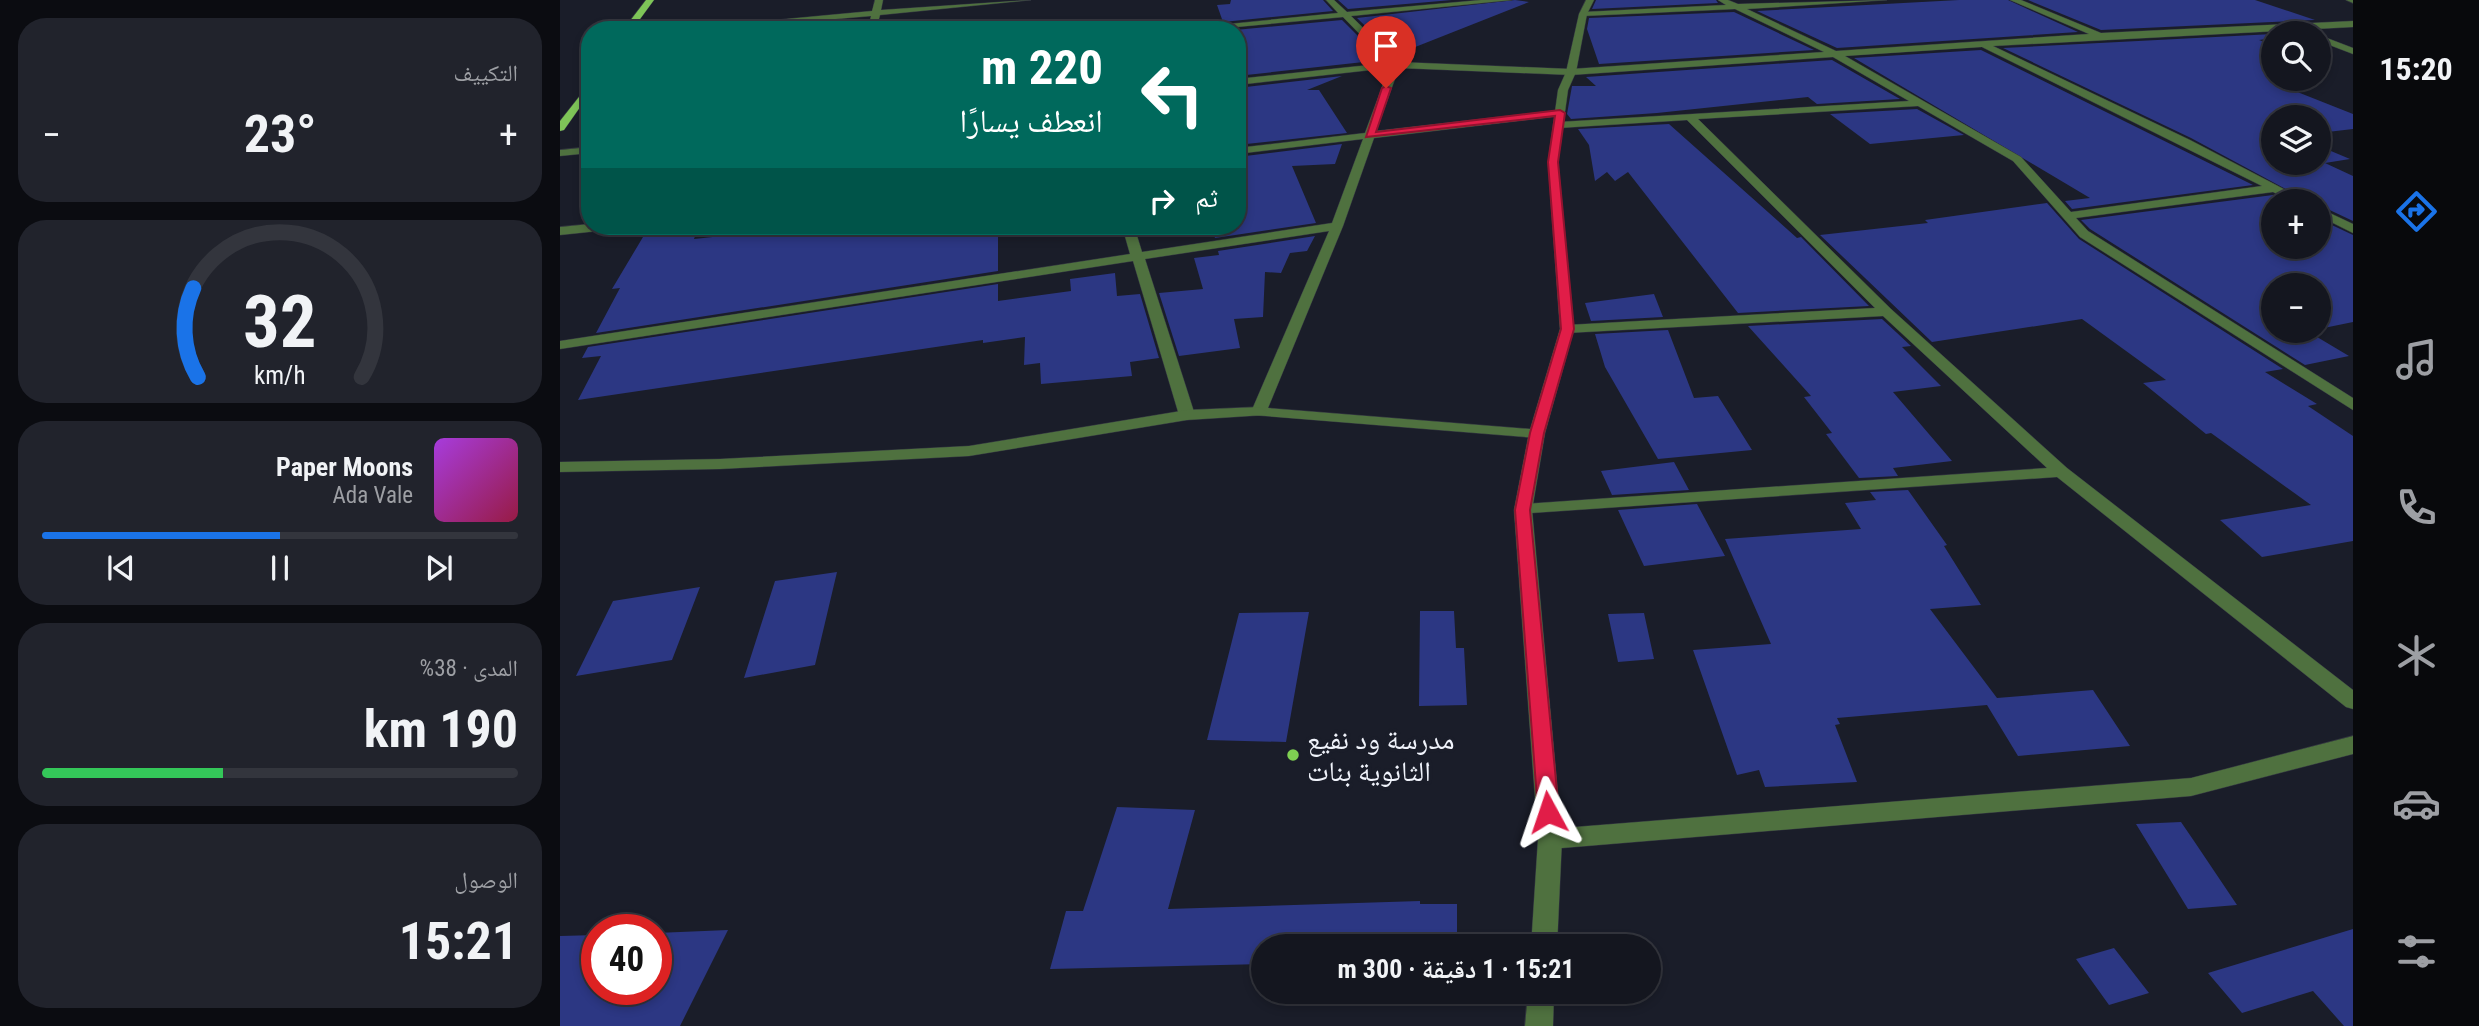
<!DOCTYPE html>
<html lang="ar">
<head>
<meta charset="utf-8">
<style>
  body { margin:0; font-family:"Roboto Condensed","Noto Naskh Arabic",sans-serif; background:#21232c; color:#f1f3f6; direction:rtl; height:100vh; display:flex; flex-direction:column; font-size:26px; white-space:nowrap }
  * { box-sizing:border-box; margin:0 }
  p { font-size:23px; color:#9d9fa4 }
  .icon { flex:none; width:38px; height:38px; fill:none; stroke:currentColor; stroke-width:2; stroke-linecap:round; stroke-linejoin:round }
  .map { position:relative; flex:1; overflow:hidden; direction:ltr }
  .panel { display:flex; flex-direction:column; gap:18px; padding:18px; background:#0b0c11; width:560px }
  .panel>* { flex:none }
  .top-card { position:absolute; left:21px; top:21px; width:665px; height:214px; border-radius:28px; box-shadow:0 4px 10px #0003,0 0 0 2px #33353d; direction:rtl; background:#00695c; color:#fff; overflow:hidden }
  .controls { position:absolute; left:1701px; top:21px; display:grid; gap:14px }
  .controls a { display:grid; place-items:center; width:70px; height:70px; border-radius:50%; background:#14161f; box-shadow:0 4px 10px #0003,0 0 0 2px #33353d; font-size:35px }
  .speed { position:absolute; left:21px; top:914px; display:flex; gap:14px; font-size:35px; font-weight:700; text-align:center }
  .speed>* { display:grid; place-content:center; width:91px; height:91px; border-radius:50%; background:#14161f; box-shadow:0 4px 10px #0003,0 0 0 2px #33353d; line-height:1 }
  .speed .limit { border:10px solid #d22; background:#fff; color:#111 }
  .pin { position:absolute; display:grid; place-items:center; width:60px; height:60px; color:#fff; margin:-72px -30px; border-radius:50% 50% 50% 0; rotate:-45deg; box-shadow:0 0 7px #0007 }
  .pin .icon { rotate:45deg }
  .me { position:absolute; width:77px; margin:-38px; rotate:355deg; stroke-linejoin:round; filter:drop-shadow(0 0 5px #0008) }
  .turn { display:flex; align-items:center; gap:24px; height:147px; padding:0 28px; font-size:32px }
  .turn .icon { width:91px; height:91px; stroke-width:2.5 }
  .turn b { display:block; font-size:49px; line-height:60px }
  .then { display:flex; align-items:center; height:66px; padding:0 28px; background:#0003; gap:14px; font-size:26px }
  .big { font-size:52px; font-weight:700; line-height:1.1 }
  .panel .card { flex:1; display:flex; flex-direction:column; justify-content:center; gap:10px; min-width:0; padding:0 24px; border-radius:28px; background:#21232c }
  .panel .dial { align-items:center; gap:0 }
  .dial svg { height:182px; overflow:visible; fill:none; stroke:#33353d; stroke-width:7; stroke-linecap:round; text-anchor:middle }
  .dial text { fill:#f1f3f6; stroke:none }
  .song { display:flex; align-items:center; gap:21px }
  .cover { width:84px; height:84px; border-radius:10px; background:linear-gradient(135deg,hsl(280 70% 55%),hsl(340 70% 35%)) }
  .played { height:7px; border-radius:4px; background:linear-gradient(90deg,#1a73e8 50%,#33353d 50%) }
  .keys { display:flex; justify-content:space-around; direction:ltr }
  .heat { display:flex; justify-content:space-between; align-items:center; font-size:38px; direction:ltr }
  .charge { height:10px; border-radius:5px; background:linear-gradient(90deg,#34c759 38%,#33353d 0) }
  .trip { position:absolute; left:691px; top:934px; width:410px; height:70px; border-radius:35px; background:#14161f; box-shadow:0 4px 10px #0003,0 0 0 2px #33353d; font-weight:700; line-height:70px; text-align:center; direction:rtl }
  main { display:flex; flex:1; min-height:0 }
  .tabs { display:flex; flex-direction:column; width:126px; justify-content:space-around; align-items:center; background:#08090c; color:#9d9fa4 }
  .tabs .icon { width:49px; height:49px }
  .tabs .selected { color:#1a73e8 }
  .tabs b { font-size:32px; color:#f1f3f6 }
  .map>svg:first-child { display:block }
</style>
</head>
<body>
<main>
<nav class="tabs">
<b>15:20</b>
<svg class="icon selected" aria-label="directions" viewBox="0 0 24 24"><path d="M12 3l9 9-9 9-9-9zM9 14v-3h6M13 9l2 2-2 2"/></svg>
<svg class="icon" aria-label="music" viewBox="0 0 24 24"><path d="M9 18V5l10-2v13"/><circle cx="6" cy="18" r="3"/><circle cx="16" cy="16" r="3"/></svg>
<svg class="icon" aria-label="phone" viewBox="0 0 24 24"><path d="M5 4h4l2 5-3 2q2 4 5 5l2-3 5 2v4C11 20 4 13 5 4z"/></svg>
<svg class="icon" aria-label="climate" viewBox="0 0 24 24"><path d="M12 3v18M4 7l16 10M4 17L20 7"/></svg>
<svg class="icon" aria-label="car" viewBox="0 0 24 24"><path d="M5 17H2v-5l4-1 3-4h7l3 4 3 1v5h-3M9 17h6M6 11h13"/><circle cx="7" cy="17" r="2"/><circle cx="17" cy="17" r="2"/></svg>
<svg class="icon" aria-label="filters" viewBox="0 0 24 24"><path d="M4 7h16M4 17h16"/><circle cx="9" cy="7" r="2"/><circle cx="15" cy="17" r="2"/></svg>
</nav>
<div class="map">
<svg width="1793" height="1026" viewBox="0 0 1793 1026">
  <rect width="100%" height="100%" fill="#1a1d29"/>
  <path fill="#2c3783" d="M671 0H763L773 11 663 22 657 5 670 4Z
    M778 0H892L788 9Z
    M955 0 969 2 835 55 797 18Z
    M1036 0H1156L1158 3 1032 9Z
    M1399 0H1448L1518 32 1277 48 1197 11Z
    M1468 0H1695L1755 20 1541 30Z
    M1174 12 1254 50 1039 64 1027 29 1029 18Z
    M782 20 822 60 677 76 675 30Z
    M1713 34V38L1699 40 1713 45V79H1740L1712 82 1793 114V129L1759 133V117H1713V163H1759V146L1790 159 1765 163 1793 176V221L1759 205V201H1748L1631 138 1443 48Z
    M1421 50 1693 185 1512 209 1505 201 1530 198 1294 58Z
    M1272 60 1340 99 1257 104 1248 97 1097 113 1011 119 1007 114 1012 86H1036L1026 77Z
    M782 76 747 90H759L787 133 677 145V88Z
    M1357 109 1404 135 1310 144 1270 114Z
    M1109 124 1237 238 1241 237 1309 306 1178 313 1068 172 1055 181 1047 172 1035 181 1029 145 1018 129Z
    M782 144 775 164 732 166 756 223 655 238 651 226H677V157Z
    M1713 195 1726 201H1713V247H1759V219L1793 235V322L1759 329V285H1713V331H1751H1747L1789 356 1745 365 1530 229 1521 220Z
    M1487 203 1519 239 1723 369 1705 372 1757 404 1748 406 1793 436V541L1702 557 1660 520 1751 505 1651 433 1646 434 1583 383 1606 380 1522 319 1372 342 1260 235 1368 223 1365 220Z
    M255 226H438V271L36 333 60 288 52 289 83 237 137 231 134 239Z
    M755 236 747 251 730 253 721 273 705 272 703 317 674 319 680 348 619 356 599 293 643 289 634 258 659 255 658 251Z
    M555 273 557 296 580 294 599 358 570 362 572 376 481 384 480 363 464 365 465 337 423 343V340L18 400 41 356 22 358 28 347 438 284V301L511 291 510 279Z
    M1094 294 1103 317 1031 321 1025 303Z
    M1322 319 1351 346 1342 347 1381 386 1333 392 1392 461 1333 468 1338 476 1299 478 1266 434 1272 433 1244 397 1251 396 1188 326Z
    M1108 330 1134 398 1158 396 1192 450 1098 459 1045 367 1035 334Z
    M1114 462 1129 490 1052 495 1041 471Z
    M1348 490 1387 545 1384 546 1421 605 1370 609 1437 698 1533 690 1570 746 1458 756 1427 705 1277 718 1280 724 1275 725 1297 782 1205 787 1199 770 1177 775 1133 650 1211 644 1165 539 1301 529 1285 503 1316 500 1310 492Z
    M1137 504 1165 556 1084 566 1058 510Z
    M277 572 255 665 184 678 215 581Z
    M140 587 112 660 16 676 53 601Z
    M860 611H894L896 648H904L907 705 859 706Z
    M749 612 726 742 647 740 679 613Z
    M1084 613 1094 659 1058 662 1048 614Z
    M557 807 635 810 608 909 860 901V904H897V947H704V964L490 969 506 911H523Z
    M1621 822 1634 841 1677 905 1628 909 1576 824Z
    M1793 929V1026H1784L1753 991 1682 1013 1648 973Z
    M168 930 120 1026H0V936L37 935V989H96V933Z
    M1554 948 1589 993 1549 1005 1516 959Z"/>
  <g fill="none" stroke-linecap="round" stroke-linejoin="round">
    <g stroke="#343742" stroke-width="1">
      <path id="minor" d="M315 0H323L321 10 471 0 320 15 316 30H308L311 16 146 30H109L312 11Z
        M766 0H774L787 12 921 0H952L791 16 838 62 1011 69 1264 52 1175 9 1023 16 1019 14 1023 12 1166 5 1158 0H1168L1178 4 1327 0 1187 9 1276 51 1529 34 1450 0H1461L1541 33 1793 21V27L1433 46 1630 140 1743 199 1745 201H1731L1713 192 1516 218 1528 231 1793 398V410L1520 237 1453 161 1358 106 1138 119 1331 309 1507 468 1793 690V709L1786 707 1497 477 957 514 954 510 963 504 1487 468 1323 316 1007 333 1000 329 1007 325 1315 308 1127 120 999 128 994 125 999 122 1349 101 1273 57 1011 75 839 68 816 131 1000 110 1005 113 1000 116 814 138 783 226 708 408 983 430 985 433 983 436 977 438 693 415 691 412 769 231 585 259 635 415 627 420 619 415 573 261 0 349V341L570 254 562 226H574L582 252 772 223 803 139 677 154V148L805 133 829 68 677 85V79L828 63 783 17 644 30H609L778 13ZM1422 47 1702 186 1511 212 1461 157 1285 56Z
        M1786 0H1793V3Z
        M1759 35 1793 48V54L1759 41Z
        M30 147V153L0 156V150Z
        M1759 208 1793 224V233L1759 216Z
        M30 224 54 226 48 230 0 235V227Z
        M1793 736V754L1631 796 990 849 982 846 978 839 982 832 990 829 1631 778Z"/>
    </g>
    <g stroke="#343742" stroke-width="1">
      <path id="tertiary" d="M1026 0H1034L1027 14 1016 72 1008 90 998 162 1014 329 985 433 972 510 1002 839 997 947H971L978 839 954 510 969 433 1000 329 988 162 998 90 1006 72 1019 14Z
        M699 407 707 412 705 415 627 420 409 456 160 469 0 472V462L160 459 409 446 627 410Z
        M968 992H994L993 1026H965Z"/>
    </g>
    <g stroke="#343742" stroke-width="1">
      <path id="primary" d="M86 0H94L72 30H63Z
        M30 83V93L4 130 0 131V121Z"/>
    </g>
    <use href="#minor" fill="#4f713f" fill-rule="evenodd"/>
    <use href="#tertiary" fill="#4f713f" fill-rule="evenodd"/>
    <use href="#primary" fill="#7ec558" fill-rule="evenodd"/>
  </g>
  <path fill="#e11d48" stroke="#92132f" stroke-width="2" d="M826 86 831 88 816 132 1000 110 1005 113 998 162 1014 329 984 433 970 510 999 812 995 818 988 821 981 818 978 812 955 510 970 433 1001 329 988 162 995 116 806 137 822 88Z"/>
  <circle fill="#7fd052" stroke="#1a1d29" stroke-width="2.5" cx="733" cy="755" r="7"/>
  <g text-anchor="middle" stroke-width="7" stroke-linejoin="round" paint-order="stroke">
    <g font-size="28" fill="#f0f3fb" stroke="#1a1d29" text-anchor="start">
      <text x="747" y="749">مدرسة ود نفيع<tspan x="747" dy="32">الثانوية بنات</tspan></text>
    </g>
  </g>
</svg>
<div class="controls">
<a><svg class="icon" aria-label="search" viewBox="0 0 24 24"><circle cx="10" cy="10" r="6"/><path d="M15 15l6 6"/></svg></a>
<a><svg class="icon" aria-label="layers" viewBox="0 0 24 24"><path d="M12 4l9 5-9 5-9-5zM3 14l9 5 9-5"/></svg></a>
<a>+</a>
<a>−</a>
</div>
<div class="speed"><div class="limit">40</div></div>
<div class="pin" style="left:826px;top:88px;background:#d93025"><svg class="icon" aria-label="arrive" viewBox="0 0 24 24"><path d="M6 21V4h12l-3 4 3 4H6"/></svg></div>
<svg class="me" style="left:988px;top:812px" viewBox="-20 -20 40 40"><path d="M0-17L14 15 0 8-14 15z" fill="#e11d48" stroke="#fff" stroke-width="4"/></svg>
<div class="trip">15:21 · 1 دقيقة · 300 m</div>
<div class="top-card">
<div class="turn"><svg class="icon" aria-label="left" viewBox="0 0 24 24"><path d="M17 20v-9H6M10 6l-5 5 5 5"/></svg><div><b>220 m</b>انعطف يسارًا</div></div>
<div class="then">ثم<svg class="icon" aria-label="right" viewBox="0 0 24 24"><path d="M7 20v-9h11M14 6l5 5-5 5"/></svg></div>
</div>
</div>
<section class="panel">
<div class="card"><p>التكييف</p>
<div class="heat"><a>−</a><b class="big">23°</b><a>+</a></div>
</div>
<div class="card dial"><svg viewBox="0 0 100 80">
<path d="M14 69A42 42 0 1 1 86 69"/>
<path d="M14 69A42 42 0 0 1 12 30" stroke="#1a73e8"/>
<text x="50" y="56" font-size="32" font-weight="700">32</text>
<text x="50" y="72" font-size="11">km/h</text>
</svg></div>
<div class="card">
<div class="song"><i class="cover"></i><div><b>Paper Moons</b><p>Ada Vale</p></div></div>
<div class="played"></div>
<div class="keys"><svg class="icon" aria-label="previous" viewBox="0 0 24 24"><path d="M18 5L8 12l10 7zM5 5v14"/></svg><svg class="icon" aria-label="pause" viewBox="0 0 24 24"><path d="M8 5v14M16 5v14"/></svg><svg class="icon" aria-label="next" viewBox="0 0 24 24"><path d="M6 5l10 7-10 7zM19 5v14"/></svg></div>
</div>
<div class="card"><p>المدى · 38%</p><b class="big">190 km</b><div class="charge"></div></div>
<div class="card"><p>الوصول</p><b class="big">15:21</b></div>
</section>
</main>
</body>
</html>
